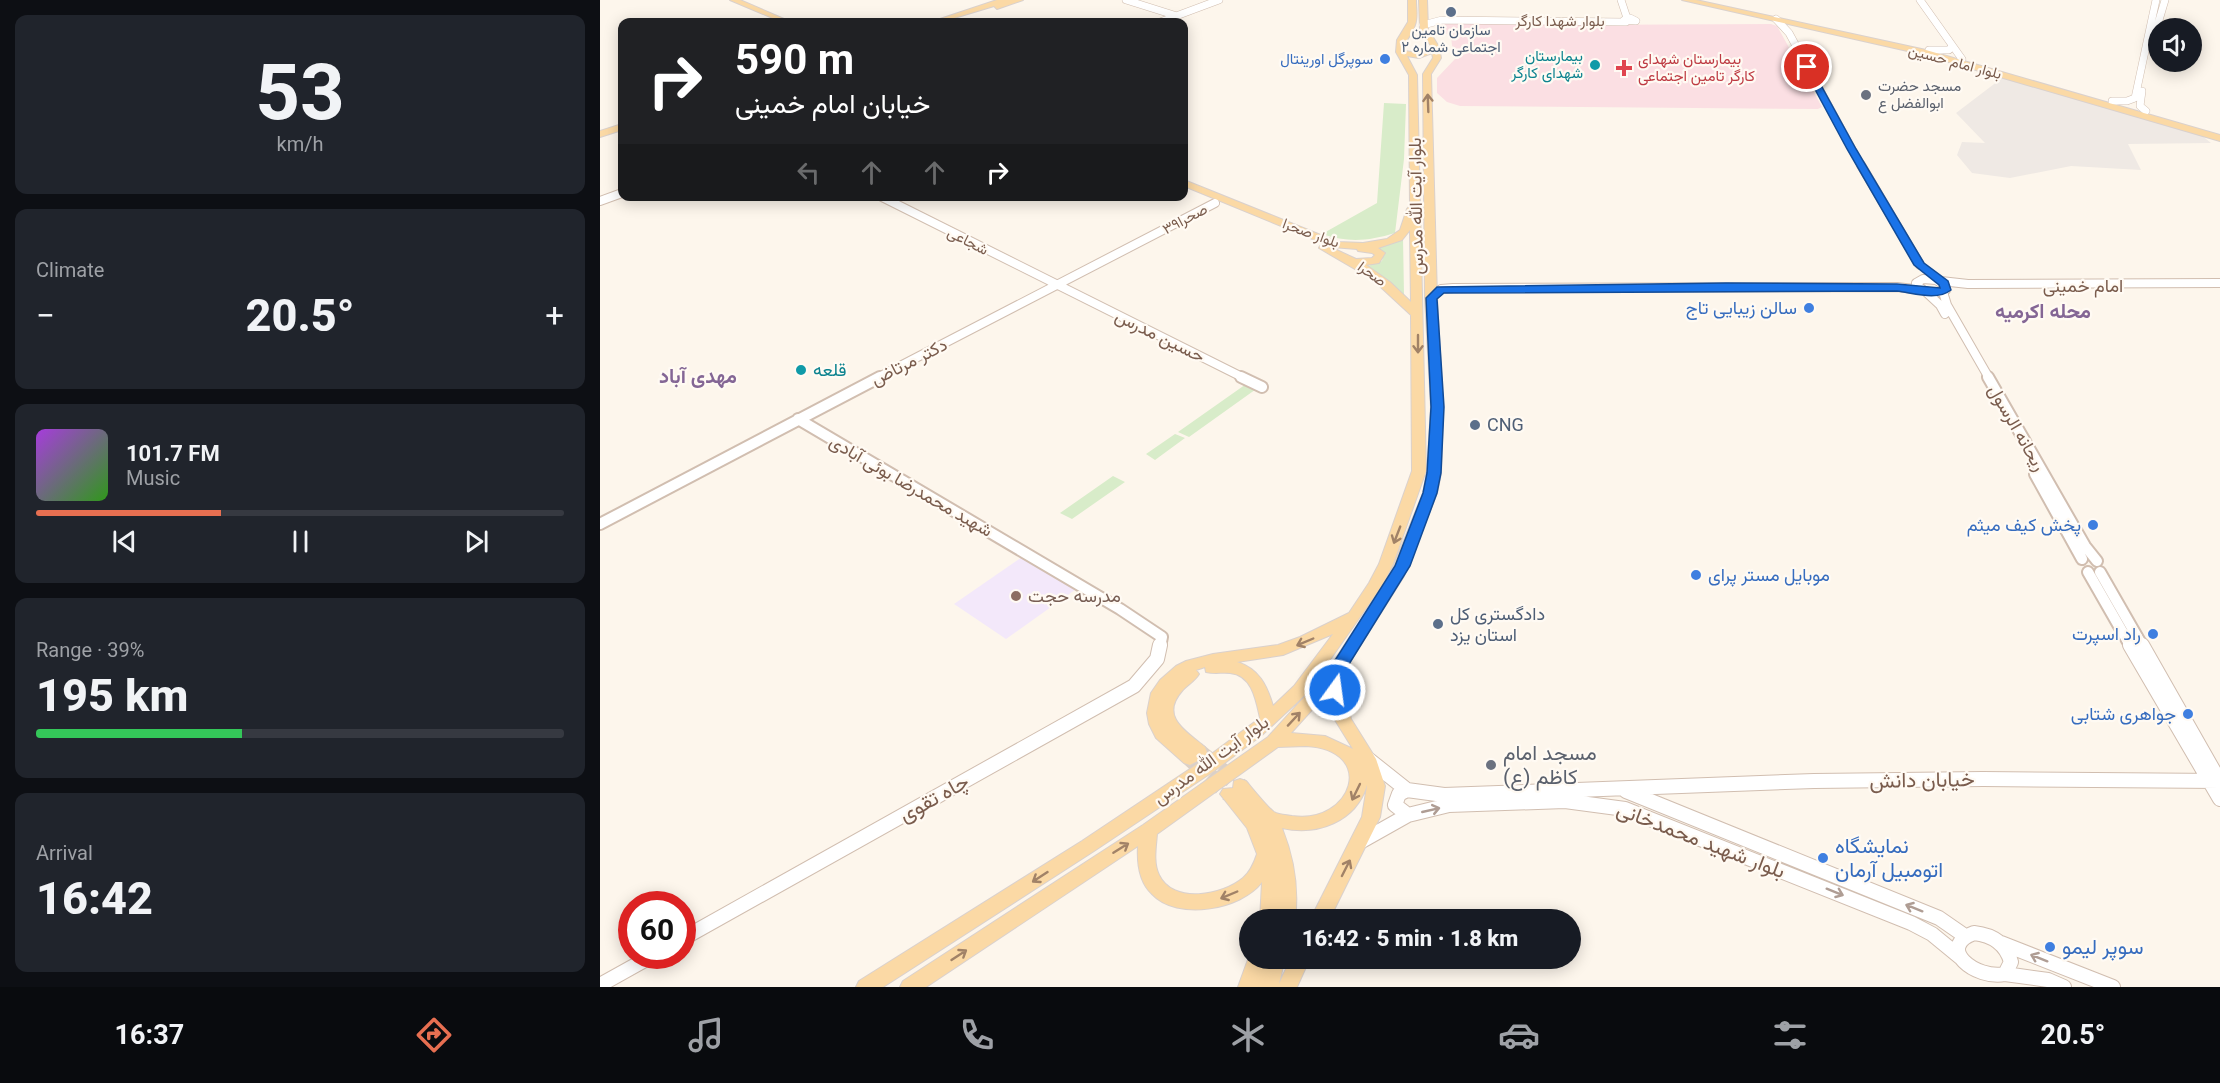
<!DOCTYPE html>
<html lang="en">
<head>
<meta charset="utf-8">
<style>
  body { margin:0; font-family:Roboto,Vazirmatn,sans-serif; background:#20242c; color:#f1f3f6; height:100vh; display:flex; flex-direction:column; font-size:22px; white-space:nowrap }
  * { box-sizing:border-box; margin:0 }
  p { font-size:20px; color:#9ea1a6 }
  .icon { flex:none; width:33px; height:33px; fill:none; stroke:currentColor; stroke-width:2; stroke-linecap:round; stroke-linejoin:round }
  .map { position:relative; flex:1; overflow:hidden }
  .details { display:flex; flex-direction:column; gap:15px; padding:15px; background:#0d0f14; width:600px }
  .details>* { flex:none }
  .banner { position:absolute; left:18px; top:18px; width:570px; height:183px; border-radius:12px; box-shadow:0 3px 15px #0003; background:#202124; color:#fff; overflow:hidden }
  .buttons { position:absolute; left:1548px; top:18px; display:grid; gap:12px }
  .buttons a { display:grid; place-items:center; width:54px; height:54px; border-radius:50%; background:#171b24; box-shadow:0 3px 15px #0003; font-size:30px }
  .speed { position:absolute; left:18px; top:891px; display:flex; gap:12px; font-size:30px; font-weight:700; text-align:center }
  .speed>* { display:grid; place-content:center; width:78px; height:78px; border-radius:50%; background:#171b24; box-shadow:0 3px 15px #0003; line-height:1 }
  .speed .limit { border:9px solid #d22; background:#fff; color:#111 }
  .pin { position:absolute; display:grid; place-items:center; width:51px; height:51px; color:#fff; margin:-26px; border:3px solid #fff; border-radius:50%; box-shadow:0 2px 6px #0007 }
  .me { position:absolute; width:66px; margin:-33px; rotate:14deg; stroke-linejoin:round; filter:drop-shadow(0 0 4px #0008) }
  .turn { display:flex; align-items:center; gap:21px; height:126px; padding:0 18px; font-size:27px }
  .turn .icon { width:78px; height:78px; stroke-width:2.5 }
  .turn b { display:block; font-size:42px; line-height:51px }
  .lanes { display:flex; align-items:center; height:57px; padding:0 18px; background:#0003; justify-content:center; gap:30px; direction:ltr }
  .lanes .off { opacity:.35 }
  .big { font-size:45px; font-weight:800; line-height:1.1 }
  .details .card { flex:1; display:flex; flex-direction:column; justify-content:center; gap:9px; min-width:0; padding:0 21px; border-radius:12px; background:#20242c }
  .details .dial { align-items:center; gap:0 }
  .dial b { font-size:78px; line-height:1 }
  .song { display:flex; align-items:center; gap:18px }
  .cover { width:72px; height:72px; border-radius:9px; background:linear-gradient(135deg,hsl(280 70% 55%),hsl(110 70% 35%)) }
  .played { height:6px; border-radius:3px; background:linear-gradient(90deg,#e76f51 35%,#363941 35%) }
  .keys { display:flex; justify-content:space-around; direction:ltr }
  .heat { display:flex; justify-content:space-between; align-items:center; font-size:33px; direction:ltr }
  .charge { height:9px; border-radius:4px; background:linear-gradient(90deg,#34c759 39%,#363941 0) }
  .trip { position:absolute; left:639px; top:909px; width:342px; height:60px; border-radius:30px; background:#171b24; box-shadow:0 3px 15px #0003; font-weight:800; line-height:60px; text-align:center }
  .tabs { display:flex; height:96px; justify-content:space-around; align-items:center; background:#090b0e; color:#9ea1a6 }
  .tabs .icon { width:42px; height:42px }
  .tabs .active { color:#e76f51 }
  .tabs b { font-size:27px; color:#f1f3f6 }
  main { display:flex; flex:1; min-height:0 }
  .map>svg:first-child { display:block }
</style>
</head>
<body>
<main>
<section class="details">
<div class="card dial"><b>53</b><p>km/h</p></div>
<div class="card"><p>Climate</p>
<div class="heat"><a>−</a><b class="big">20.5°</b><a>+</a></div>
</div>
<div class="card">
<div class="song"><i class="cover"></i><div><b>101.7 FM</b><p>Music</p></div></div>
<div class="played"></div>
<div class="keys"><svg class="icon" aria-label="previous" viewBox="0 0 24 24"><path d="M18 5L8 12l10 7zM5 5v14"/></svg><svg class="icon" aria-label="pause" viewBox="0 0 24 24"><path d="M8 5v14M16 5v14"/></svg><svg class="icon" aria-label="next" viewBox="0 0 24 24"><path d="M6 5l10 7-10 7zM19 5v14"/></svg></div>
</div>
<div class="card"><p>Range · 39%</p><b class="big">195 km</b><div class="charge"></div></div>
<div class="card"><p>Arrival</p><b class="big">16:42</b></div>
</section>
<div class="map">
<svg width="1620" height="987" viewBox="0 0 1620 987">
  <rect width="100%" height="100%" fill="#fdf6ec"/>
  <path fill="#efe9e4" d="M1402 78 1600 134 1611 143 1528 144 1541 170 1471 166 1410 178 1372 173 1357 155 1362 142 1385 143 1356 113Z"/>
  <path fill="#f3e8fa" d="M425 555 479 587 406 639 354 604Z"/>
  <path fill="#fbdfe3" d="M839 22 964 23 965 25 1171 24 1177 26 1222 107 1218 109 860 106 847 102 837 93V78L855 59H859L857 53H853L851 37 835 26Z"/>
  <path fill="#d8ecc9" d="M784 103 806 104 804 159 795 233C769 241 748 243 722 234L777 203Z
    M803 237 804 295 768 266 782 261 784 252 775 247 799 241Z
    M649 382 659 387 589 437 578 432Z
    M575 434 585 438 555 460 546 454Z
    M513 476 525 482 472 519 460 513Z"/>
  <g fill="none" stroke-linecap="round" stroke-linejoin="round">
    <path stroke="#dcd0c4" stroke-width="17" stroke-dasharray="17 9" stroke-linecap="butt" d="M599 752 640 786
      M590 758 629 794"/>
    <g stroke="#d1beb0" stroke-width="8">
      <path id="minor-far3" d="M526 0 577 16
        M1021 0 1027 18
        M1320 0 1362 59
        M1030 18 1036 21 1024 20Z
        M1176 19 1189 33 1262 167
        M560 22 619 0
        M823 25 842 20 1026 22
        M1554 37 1565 0
        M1329 50H1349L1352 46
        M1542 91 1540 106 1546 111
        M1512 101H1527L1535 98 1556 0"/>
    </g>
    <g stroke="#d1beb0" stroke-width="10">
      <path id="minor-far2" d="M1261 165 1320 265
        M280 196 644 378
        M0 201 22 193
        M1323 279 1336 280 1346 286V290C1335 294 1323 294 1316 283Z
        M1341 281 1368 284 1620 283
        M1326 292 1340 305 1345 314
        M1343 292 1347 305 1389 378
        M831 298 841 289 853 288 1297 287 1322 290
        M277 378 615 203"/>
    </g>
    <g stroke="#d1beb0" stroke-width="14">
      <path id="minor-far1" d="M641 377 662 387
        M1388 377 1485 546 1497 561
        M198 419 520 609 562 637 560 647
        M1435 474 1482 559
        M0 524 280 377
        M1488 572 1531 647
        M1500 572 1543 647"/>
    </g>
    <g stroke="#d1beb0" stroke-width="16">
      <path id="minor" d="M1530 645 1620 799
        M1542 645 1620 782
        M768 759 807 790 844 795 1214 781 1383 779 1620 781
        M807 790 799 794 795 805 808 815
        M1026 791 1339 918 1365 936
        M760 842 808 815 849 805 965 801 1025 809 1311 923 1332 934 1360 957
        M1374 933C1392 935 1406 943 1411 962L1405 974C1376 980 1335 948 1374 933Z
        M82 939 534 686 557 659 560 645
        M1401 943 1513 987
        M1405 974 1448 980 1464 987
        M0 985 52 956"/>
    </g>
    <g stroke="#dad1cd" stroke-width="2">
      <path id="major" d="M130 0H140L191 22H182Z
        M397 0H423L397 9 394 6 341 22H331Z
        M808 0H816C816 8 818 17 815 25 812 36 804 39 805 51L819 53 831 46 820 29 819 0H827L828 29 839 47 841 58 831 74 837 298 843 407 841 473 837 493 804 576 741 676 751 719 776 759 785 786 780 817 729 920H710L762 817 767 786V785C756 822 717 836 682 828 694 858 699 888 695 920H660L662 882C641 910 577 921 552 894 539 882 537 863 538 846L326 987H300L303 981 543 825 668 737 727 672 790 575 823 493 827 473 831 407 825 298 823 74 833 58 832 53 819 58 807 56 817 75 826 471 793 564 783 584 706 694 662 735 614 771 494 851 283 987H256L259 981 482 841 602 761 660 718C656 700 652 675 630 673 622 672 615 674 606 672L605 667 596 670 599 674C595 681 587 685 582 691 559 717 587 732 605 747L607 752 605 757 590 765 584 763 556 738 549 724 547 713 551 693 560 680 576 666 586 661 613 654 678 645 700 637 749 613 769 583 779 564 812 471 811 315 772 279 719 248 720 246H728L756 259 772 258 775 255 772 253 758 251 757 249 732 247 584 186V180L738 242 763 243 787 239 800 230 807 209 810 206 809 75 796 52 797 40 808 22ZM810 230 811 302 790 282 766 265 779 263 785 253 778 248 802 240ZM733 634 694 686 673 706C667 685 659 669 637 662L683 655ZM729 691 735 720 753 749 725 736 691 733ZM706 746C778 750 752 825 692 816 687 815 679 815 674 812 668 808 652 788 646 781L640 779 634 781 633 788 623 789 620 794 647 828 657 854C654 863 650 872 643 878 623 895 573 905 559 875 553 863 556 847 557 834L678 747Z
        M1082 0H1096L1326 50 1620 135V141L1321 54Z
        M22 124V130L0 137V131Z
        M650 954V958H685L679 984 691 958H710L697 987H658L664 966 658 987H638Z"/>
    </g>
    <use href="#minor-far3" stroke="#fff" stroke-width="7"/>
    <use href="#minor-far2" stroke="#fff" stroke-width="8"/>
    <use href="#minor-far1" stroke="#fff" stroke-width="10"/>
    <use href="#minor" stroke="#fff" stroke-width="14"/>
    <use href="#major" fill="#fbd9a5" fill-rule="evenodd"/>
  </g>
  <defs><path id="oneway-shaft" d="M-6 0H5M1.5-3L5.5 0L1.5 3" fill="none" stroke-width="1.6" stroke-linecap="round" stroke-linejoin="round" transform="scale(1.5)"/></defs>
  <g stroke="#a18267">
    <use href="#oneway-shaft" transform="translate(828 103) rotate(-92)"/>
    <use href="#oneway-shaft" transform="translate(818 344) rotate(90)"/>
    <use href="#oneway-shaft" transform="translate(797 535) rotate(111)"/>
    <use href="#oneway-shaft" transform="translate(705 642) rotate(157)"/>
    <use href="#oneway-shaft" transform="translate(694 719) rotate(-47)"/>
    <use href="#oneway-shaft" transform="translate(756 792) rotate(116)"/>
    <use href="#oneway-shaft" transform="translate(521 848) rotate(-32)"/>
    <use href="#oneway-shaft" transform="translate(746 868) rotate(-63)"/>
    <use href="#oneway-shaft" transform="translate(440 877) rotate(147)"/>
    <use href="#oneway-shaft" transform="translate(629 895) rotate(157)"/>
    <use href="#oneway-shaft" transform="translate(359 955) rotate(-33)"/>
  </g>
  <g stroke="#af9d94">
    <use href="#oneway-shaft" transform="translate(831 810) rotate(-13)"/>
    <use href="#oneway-shaft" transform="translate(1235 892) rotate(22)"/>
    <use href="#oneway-shaft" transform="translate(1314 908) rotate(-158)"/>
    <use href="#oneway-shaft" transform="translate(1439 958) rotate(-158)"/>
  </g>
  <path fill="#1a73e8" stroke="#114b97" stroke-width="1.5" d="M1207 64 1211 67 1256 149 1324 263 1348 281 1351 290C1337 301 1314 293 1297 291L844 293 837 299 844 407 841 473 837 493 810 566 741 677 743 690 741 694H730L725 676 795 566 823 493 827 473 831 407 826 298 837 287 1126 283 1297 284 1340 288 1339 285 1314 265 1247 149 1203 67Z"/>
  <g fill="#5c6f8a" stroke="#fffaf3" stroke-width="2">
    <circle cx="851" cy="12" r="6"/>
    <circle cx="875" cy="425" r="6"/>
    <circle cx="838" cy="624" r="6"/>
  </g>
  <g fill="#3f7fe0" stroke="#fffaf3" stroke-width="2">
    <circle cx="785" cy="59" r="6"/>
    <circle cx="1209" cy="308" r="6"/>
    <circle cx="1493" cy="525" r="6"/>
    <circle cx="1096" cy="575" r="6"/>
    <circle cx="1553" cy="634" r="6"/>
    <circle cx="1588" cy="714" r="6"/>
    <circle cx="1223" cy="858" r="6"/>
    <circle cx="1450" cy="947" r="6"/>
  </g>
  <g fill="#0f9aa8" stroke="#fffaf3" stroke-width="2">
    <circle cx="995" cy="65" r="6"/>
    <circle cx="201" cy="370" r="6"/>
  </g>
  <path fill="#e0444e" stroke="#fffaf3" stroke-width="2" d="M1021 59h6v6h6v6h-6v6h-6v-6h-6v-6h6z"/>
  <g fill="#6b7280" stroke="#fffaf3" stroke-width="2">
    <circle cx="1266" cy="95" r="6"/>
    <circle cx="891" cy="765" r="6"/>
  </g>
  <circle fill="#8d6e63" stroke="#fffaf3" stroke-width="2" cx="416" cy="596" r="6"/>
  <g text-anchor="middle" stroke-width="4.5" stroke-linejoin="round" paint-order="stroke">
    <g font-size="15" fill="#7a5c4d" stroke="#fffaf3">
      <text x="960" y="26">بلوار شهدا کارگر</text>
      <text transform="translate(1355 62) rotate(15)" y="5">بلوار امام حسین</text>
      <text transform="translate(585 219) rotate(-28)" y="5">صحرا۳۹</text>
      <text transform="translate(711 233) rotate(20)" y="5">بلوار صحرا</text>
      <text transform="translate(368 241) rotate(27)" y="5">شجاعی</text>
      <text transform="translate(772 274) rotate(36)" y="5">صحرا</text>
    </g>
    <g font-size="15" fill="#4e5e75" stroke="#fffaf3">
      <text x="851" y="35">سازمان تامین<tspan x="851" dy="17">اجتماعی شماره ۲</tspan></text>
    </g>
    <g font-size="15" fill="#0d838f" stroke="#fffaf3" text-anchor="end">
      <text x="983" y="61">بیمارستان<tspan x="983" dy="17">شهدای کارگر</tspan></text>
    </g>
    <g font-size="15" fill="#366cbe" stroke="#fffaf3" text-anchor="end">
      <text x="773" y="64">سوپرگل اورینتال</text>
    </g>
    <g font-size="15" fill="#be3a42" stroke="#fffaf3" text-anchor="start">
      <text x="1038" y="64">بیمارستان شهدای<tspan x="1038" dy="17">کارگر تامین اجتماعی</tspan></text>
    </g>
    <g font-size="15" fill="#5b616d" stroke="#fffaf3" text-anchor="start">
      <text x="1278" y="91">مسجد حضرت<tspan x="1278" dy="17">ابوالفضل ع</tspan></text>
    </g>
    <g font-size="18" fill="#7a5c4d" stroke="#fffaf3">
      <text transform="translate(816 206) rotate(-91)" y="6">بلوار آیت الله مدرس</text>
      <text x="1483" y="292">امام خمینی</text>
      <text transform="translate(560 336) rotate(26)" y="6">حسین مدرس</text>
      <text transform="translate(309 362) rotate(-27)" y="6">دکتر مرتاض</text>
      <text transform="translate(1417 428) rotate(60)" y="6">ریحانه الرسول</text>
      <text transform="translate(311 486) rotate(30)" y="6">شهید محمدرضا بوئی آبادی</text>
      <text transform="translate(611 760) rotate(-36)" y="6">بلوار آیت الله مدرس</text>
    </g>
    <g font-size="18" fill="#366cbe" stroke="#fffaf3" text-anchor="end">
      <text x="1197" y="314">سالن زیبایی تاج</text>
      <text x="1481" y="531">پخش کیف میثم</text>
      <text x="1108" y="581" text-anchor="start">موبایل مستر پرای</text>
      <text x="1541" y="640">راد اسپرت</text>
      <text x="1576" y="720">جواهری شتابی</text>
    </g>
    <g font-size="18" fill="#0d838f" stroke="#fffaf3" text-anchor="start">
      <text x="213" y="376">قلعه</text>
    </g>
    <g font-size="18" fill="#4e5e75" stroke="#fffaf3" text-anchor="start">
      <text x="887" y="431">CNG</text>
      <text x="850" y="620">دادگستری کل<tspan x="850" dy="21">استان یزد</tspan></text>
    </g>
    <g font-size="18" fill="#785e54" stroke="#fffaf3" text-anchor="start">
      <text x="428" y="602">مدرسه حجت</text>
    </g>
    <g font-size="20" font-weight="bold" fill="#846695" stroke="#fffaf3">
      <text x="1443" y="318">محله اکرمیه</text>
      <text x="98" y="383">مهدی آباد</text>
    </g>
    <g font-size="21" fill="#5b616d" stroke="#fffaf3" text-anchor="start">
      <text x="903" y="760">مسجد امام<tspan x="903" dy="24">کاظم (ع)</tspan></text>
    </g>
    <g font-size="21" fill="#7a5c4d" stroke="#fffaf3">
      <text transform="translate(1322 780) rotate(-1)" y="7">خیابان دانش</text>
      <text transform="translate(334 798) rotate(-29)" y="7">چاه تقوی</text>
      <text transform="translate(1101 840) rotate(21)" y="7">بلوار شهید محمدخانی</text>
    </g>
    <g font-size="21" fill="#366cbe" stroke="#fffaf3" text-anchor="start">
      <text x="1235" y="853">نمایشگاه<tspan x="1235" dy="24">اتومبیل آرمان</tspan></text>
      <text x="1462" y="954">سوپر لیمو</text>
    </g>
  </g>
</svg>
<div class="buttons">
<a><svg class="icon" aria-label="sound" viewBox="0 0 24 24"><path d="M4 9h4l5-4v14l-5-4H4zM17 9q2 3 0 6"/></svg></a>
</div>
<div class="speed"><div class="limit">60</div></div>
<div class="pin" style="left:1207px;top:67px;background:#d93025"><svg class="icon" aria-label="arrive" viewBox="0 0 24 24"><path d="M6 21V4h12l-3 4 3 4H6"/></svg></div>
<svg class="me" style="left:735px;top:690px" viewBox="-20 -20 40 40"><circle r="17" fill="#1a73e8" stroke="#fff" stroke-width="3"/><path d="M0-11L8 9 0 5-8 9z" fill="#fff"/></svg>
<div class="trip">16:42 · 5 min · 1.8 km</div>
<div class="banner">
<div class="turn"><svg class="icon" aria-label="right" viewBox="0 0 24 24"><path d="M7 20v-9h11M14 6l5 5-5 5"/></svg><div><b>590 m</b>خیابان امام خمینی</div></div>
<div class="lanes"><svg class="icon off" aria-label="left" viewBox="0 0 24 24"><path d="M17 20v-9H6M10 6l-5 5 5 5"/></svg><svg class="icon off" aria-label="ahead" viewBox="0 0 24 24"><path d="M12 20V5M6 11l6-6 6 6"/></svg><svg class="icon off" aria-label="ahead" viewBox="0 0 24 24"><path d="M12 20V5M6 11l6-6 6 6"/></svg><svg class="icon" aria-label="right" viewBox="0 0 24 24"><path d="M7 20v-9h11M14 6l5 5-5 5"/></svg></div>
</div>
</div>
</main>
<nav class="tabs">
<b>16:37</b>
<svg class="icon active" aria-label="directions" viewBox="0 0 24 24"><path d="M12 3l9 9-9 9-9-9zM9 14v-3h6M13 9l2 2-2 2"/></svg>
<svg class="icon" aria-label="music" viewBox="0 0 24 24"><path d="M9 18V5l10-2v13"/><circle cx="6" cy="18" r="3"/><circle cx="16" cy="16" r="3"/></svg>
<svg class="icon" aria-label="phone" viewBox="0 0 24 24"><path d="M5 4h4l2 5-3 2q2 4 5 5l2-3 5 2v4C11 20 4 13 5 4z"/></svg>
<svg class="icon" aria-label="climate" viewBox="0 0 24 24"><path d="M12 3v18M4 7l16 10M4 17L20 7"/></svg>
<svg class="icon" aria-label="car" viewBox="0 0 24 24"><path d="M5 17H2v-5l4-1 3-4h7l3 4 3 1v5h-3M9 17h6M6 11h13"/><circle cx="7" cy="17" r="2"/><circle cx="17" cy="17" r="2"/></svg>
<svg class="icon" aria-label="filters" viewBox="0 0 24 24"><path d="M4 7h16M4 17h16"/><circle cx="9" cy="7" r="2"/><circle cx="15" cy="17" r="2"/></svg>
<b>20.5°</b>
</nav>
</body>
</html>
